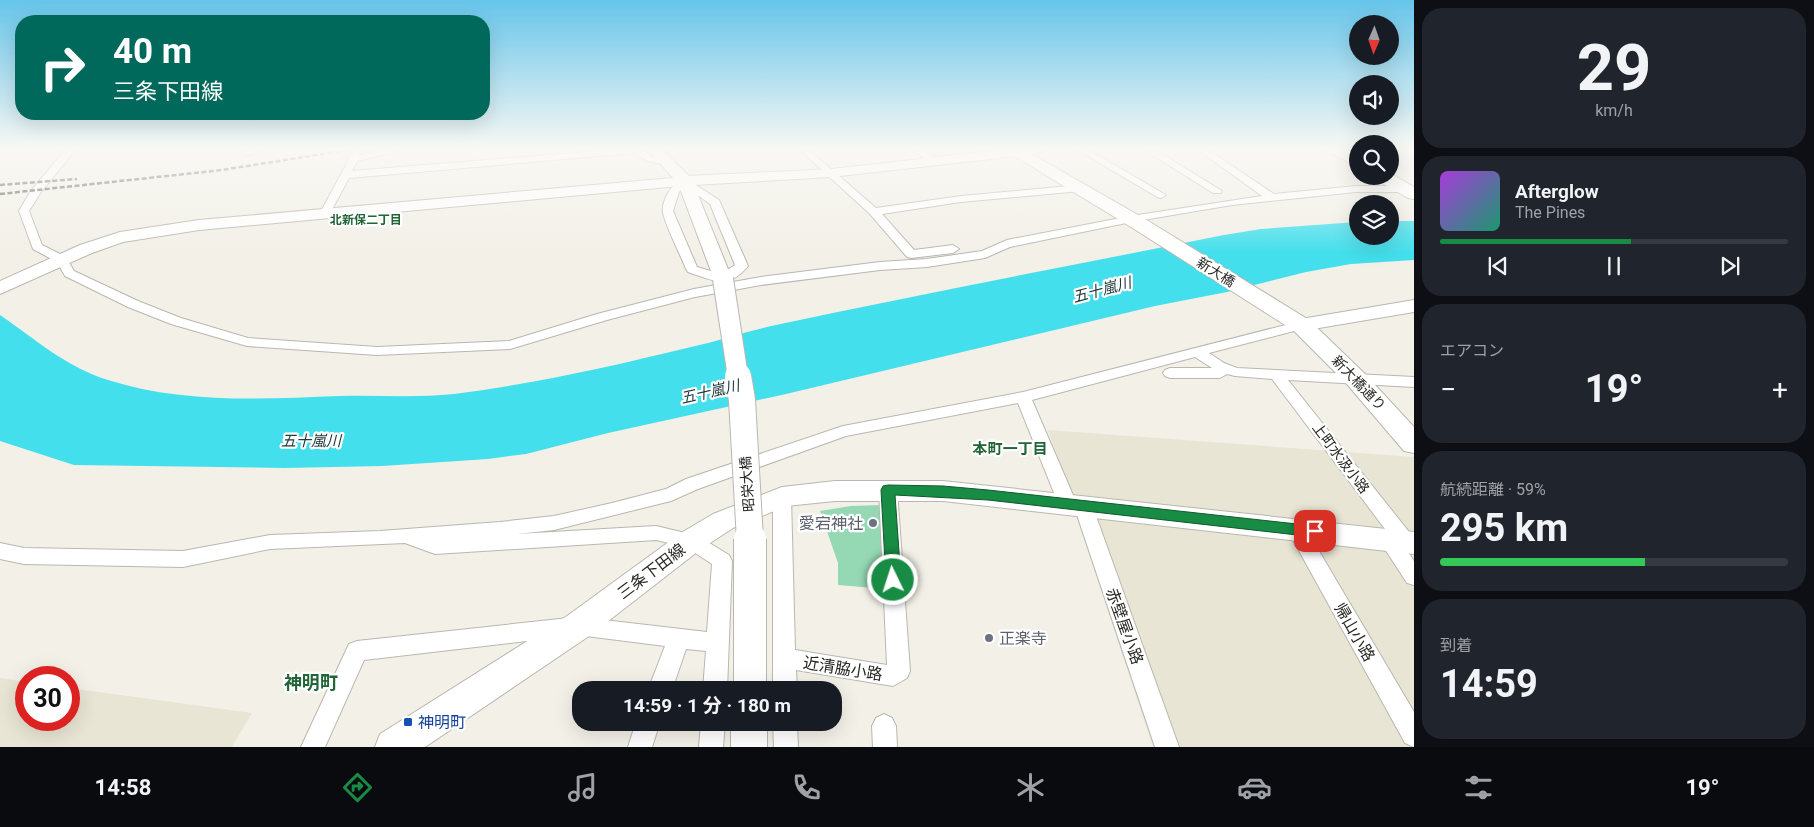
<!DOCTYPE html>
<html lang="ja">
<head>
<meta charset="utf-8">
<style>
  body { margin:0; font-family:Roboto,"Noto Sans JP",sans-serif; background:#20242c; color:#f1f3f6; height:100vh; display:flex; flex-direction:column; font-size:19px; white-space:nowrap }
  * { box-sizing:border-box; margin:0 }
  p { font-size:16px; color:#9ea1a6 }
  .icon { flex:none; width:28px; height:28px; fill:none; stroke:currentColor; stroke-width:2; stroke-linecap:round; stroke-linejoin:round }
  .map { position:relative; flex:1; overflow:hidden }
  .panel { display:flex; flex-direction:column; gap:8px; padding:8px; background:#0d0f14; width:400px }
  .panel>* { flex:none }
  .top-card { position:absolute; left:15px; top:15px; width:475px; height:105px; border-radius:20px; box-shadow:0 5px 20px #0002; background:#00695c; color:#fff; overflow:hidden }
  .needle { width:32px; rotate:182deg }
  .controls { position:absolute; left:1349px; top:15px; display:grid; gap:10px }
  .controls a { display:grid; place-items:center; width:50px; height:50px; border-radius:50%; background:#171b24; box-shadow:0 5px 20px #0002; font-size:25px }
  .speed { position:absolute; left:15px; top:666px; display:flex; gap:10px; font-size:25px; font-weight:700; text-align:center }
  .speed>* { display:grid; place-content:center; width:65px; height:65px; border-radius:50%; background:#171b24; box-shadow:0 5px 20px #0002; line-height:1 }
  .speed .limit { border:8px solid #d22; background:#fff; color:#111 }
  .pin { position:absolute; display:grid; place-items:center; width:42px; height:42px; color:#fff; margin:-21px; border-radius:10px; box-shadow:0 2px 8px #0006 }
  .me { position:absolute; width:55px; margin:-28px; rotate:356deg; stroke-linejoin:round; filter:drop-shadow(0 0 4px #0008) }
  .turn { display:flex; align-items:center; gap:18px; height:105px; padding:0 15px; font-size:22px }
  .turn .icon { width:65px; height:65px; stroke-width:2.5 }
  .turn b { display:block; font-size:35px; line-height:42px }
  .big { font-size:38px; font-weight:700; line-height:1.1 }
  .panel .widget { flex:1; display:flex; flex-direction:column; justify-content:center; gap:8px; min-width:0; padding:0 18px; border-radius:20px; background:#20242c }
  .panel .dial { align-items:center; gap:0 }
  .dial b { font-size:65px; line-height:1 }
  .song { display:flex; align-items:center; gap:15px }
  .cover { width:60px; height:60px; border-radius:8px; background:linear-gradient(135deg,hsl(280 70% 55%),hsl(160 70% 35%)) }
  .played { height:5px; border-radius:2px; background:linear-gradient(90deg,#188b44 55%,#363941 55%) }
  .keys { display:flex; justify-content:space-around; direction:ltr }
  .heat { display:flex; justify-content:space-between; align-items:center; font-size:28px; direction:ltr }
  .charge { height:8px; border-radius:4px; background:linear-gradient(90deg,#34c759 59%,#363941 0) }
  .trip { position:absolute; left:572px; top:681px; width:270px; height:50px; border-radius:20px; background:#171b24; box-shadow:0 5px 20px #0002; font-weight:700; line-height:50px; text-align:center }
  .menu { display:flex; height:80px; justify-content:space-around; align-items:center; background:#090b0e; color:#9ea1a6 }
  .menu .icon { width:35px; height:35px }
  .menu .active { color:#188b44 }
  .menu b { font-size:22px; color:#f1f3f6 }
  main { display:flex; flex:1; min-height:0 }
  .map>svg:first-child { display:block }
</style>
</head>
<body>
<main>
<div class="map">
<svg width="1414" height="747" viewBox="0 0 1414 747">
  <rect width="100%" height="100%" fill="#f2f0e7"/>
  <path fill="#e8e5d4" d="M1048 430 1414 457V747H1153Z
    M0 678 26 682V720H69V688L252 713 232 747H0Z"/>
  <path fill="#95d8b4" d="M882 505 886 589 838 585V563L820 511 851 506Z"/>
  <path fill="#43dfec" d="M1390 221H1414V260L1351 264 1306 272 1227 292 1155 306 786 394 608 433 526 454 488 459 382 466 284 468 74 465 0 441V315C35 339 66 367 108 380 184 404 262 399 340 396 378 395 417 398 454 394 534 384 613 366 691 347 719 341 747 331 776 325 925 293 1075 265 1224 235L1261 229 1357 222 1358 236H1390Z"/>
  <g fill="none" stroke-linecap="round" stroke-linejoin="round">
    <g stroke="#b9b7af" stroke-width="2">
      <path id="street" d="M66 149H76L41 192 29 211 42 245 66 257 74 271 138 301 181 318 248 338 377 347 509 341 597 314 694 289 761 277 880 262 927 259 982 251 1007 240 1131 216 1262 196 1197 149H1207L1274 194 1356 186H1405L1410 189 1405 192H1356L1232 205 1131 222 1010 247 985 258 927 267 880 270 761 285 695 297 607 320 510 349 377 355 247 346 171 324 128 307 65 276 57 262 33 249 19 211 30 192Z
        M249 149H261L251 155H245V151Z
        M352 149H360L359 155 385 149H401L399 151 357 161 352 171 620 149H641L653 157 672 160 674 162 669 165 647 161 634 153 349 178 329 215H321L320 213 346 165Z
        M799 149H808L876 208 961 196 1080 185 1085 188 1080 191 961 202 882 214 914 250 953 245 959 249 953 253 911 258 907 257 870 214Z
        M914 149H924L937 161 935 163H929Z
        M1023 149H1048C1041 154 1020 157 1013 152Z
        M1076 149H1087L1166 195 1161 198 1157 197Z
        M1143 149H1154L1222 191 1221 193H1213Z
        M685 178 719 200 748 266C728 291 712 280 688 272L686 269C679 251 668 232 663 213 661 201 673 181 685 178ZM685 186 710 204 735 265 721 274 697 267 673 211 679 192Z
        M1301 321 1306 322 1308 325 1306 328 1209 353 1224 363 1237 368 1414 377V387L1288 380 1413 537 1414 545 1406 549 1414 561V585L1407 583 1379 540 1382 535 1388 533 1272 379 1235 376 1227 374 1220 378H1170L1165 376 1163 373 1165 370 1170 368H1212L1195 357 1032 400 1076 502 1083 498 1089 500 1092 505 1179 747H1155L1074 506 1067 510 1061 508 1058 503 1018 403 846 436 698 489 671 501 554 530 517 534 656 526 698 536 729 555 732 561 727 690H703L706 651 686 649 672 690H648L665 646 578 635 364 660 325 747H301L349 644 357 641 578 617 707 632 712 564 686 547 656 540 435 554 405 543 270 549 183 567 24 564 0 559V543L24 548 183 551 270 535 380 531 500 522 554 516 612 503 666 489 686 479 843 426 1023 392Z
        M888 484 894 485 897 490 910 671 907 678 893 686 796 670 797 690H773V497L776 492 782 490 788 492 791 497 795 650 887 665 879 490 882 485Z
        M1296 522 1303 524 1414 712V747L1405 743 1287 529 1289 524Z
        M884 714 892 718 896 726 897 747H873L872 726 876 718Z
        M636 722H660L652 747H628Z
        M701 722H725L723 747H699Z
        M773 722H797L798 747H774Z"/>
    </g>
    <g stroke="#b9b7af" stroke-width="2">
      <path id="secondary" d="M647 149H661L689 176 831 169 1010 149H1021L1025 152 1018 156 831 177 694 185 732 279 730 283 723 285 716 283 714 279 679 186 199 230 123 242 92 253 0 294V281L80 245 120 232 199 220 673 178Z
        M1414 300V312L1301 331 1294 329 1291 325 1294 321 1301 319Z
        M835 481H943L1414 532V554L943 501H835L786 506 733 528 701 549 589 636 425 747H375L380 734 567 616 681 533 713 514 782 487Z
        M731 722H767V747H731Z"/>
    </g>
    <g stroke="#b9b7af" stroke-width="2">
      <path id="primary" d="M1005 149H1023L1145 219 1309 320 1364 373 1414 427V453L1404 451 1346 383 1293 330 1131 227 1008 152Z
        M1326 149H1345L1358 155V167L1329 152Z
        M1390 173 1414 187V199L1408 198 1377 180 1375 176H1390Z"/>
    </g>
    <use href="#street" fill="#fff" fill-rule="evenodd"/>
    <use href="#secondary" fill="#fff" fill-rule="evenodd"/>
    <use href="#primary" fill="#fff" fill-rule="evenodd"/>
    <path stroke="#504f4a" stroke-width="2.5" stroke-dasharray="5 2.5" stroke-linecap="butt" d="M0 185 77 179
      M0 194 222 170 354 149"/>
    <g stroke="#b9b7af" stroke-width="22" stroke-linecap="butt">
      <path id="secondary-bridge-far2" d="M723 279 738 377"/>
    </g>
    <g stroke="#b9b7af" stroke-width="28" stroke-linecap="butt">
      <path id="secondary-bridge-far1" d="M738 376 742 400 750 540"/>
    </g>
    <g stroke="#b9b7af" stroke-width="34" stroke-linecap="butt">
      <path id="secondary-bridge" d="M750 539V690"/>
    </g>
    <use href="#secondary-bridge-far2" stroke="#fff" stroke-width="20"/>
    <use href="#secondary-bridge-far1" stroke="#fff" stroke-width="26"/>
    <use href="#secondary-bridge" stroke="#fff" stroke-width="32"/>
  </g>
  <linearGradient id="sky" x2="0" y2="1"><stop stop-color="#66c5ea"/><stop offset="0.59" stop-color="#f9f8f4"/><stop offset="1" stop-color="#f9f8f4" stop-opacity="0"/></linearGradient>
  <rect width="1414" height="253" fill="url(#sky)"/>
  <path fill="#188b44" stroke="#105a2c" d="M888 485 943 486 988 490 1315 526 1320 527 1322 531 1320 535 1315 537 988 500 895 495 901 580 899 585 893 587 888 585 886 580 881 490 883 486Z"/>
  <g fill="#6b7280" stroke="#fff" stroke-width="2">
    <circle cx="873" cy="523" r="5"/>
    <circle cx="989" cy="638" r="5"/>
  </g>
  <rect fill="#1a4fb4" stroke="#fff" stroke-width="2" x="403" y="717" width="10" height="10" rx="2.5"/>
  <g text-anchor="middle" stroke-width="4.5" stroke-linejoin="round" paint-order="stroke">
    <g font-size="12" font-weight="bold" fill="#216436" stroke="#fff">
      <text x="366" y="224">北新保二丁目</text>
    </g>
    <g font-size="14" fill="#272723" stroke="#fff">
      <text transform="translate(1216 272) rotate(32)" y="5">新大橋</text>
      <text transform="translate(1359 383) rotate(46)" y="5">新大橋通り</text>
      <text transform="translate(1341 458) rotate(53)" y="5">上町水汲小路</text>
      <text transform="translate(747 484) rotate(-94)" y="5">昭栄大橋</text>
    </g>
    <g font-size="15" font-style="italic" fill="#213a3c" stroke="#fff">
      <text transform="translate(1102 290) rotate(-15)" y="5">五十嵐川</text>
      <text transform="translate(710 392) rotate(-13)" y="5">五十嵐川</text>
      <text x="311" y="446">五十嵐川</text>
    </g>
    <g font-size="15" font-weight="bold" fill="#216436" stroke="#fff">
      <text x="1010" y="454">本町一丁目</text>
    </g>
    <g font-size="16" fill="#5b616d" stroke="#fff" text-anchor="end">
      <text x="863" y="529">愛宕神社</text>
      <text x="999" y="644" text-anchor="start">正楽寺</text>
    </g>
    <g font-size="16" fill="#272723" stroke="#fff">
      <text transform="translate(651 571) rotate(-37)" y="6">三条下田線</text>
      <text transform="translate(1125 626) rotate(70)" y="6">赤壁屋小路</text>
      <text transform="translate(1355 632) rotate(60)" y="6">帰山小路</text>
      <text transform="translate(843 668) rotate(9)" y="6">近清脇小路</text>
    </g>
    <g font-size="16" fill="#164399" stroke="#fff" text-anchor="start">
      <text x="418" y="728">神明町</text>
    </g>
    <g font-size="18" font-weight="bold" fill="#216436" stroke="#fff">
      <text x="311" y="689">神明町</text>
    </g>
  </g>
</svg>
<div class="controls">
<a><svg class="needle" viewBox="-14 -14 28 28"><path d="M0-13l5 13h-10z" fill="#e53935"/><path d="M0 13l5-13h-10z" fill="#9ea1a6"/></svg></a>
<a><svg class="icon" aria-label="sound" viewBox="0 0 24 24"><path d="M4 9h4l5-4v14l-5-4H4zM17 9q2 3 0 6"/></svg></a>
<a><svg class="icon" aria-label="search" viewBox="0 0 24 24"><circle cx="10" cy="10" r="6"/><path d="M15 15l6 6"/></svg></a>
<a><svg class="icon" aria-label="layers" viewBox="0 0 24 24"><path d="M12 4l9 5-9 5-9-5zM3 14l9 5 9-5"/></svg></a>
</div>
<div class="speed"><div class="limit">30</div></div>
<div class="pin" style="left:1315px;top:531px;background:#d93025"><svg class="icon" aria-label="arrive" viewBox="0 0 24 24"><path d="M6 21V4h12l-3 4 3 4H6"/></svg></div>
<svg class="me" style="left:893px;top:580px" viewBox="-20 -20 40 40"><circle r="17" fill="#188b44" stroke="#fff" stroke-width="3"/><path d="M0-11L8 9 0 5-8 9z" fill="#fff"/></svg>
<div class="trip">14:59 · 1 分 · 180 m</div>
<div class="top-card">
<div class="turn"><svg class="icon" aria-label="right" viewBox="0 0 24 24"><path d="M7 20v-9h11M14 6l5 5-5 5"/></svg><div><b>40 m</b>三条下田線</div></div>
</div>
</div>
<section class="panel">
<div class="widget dial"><b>29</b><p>km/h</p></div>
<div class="widget">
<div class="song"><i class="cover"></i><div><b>Afterglow</b><p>The Pines</p></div></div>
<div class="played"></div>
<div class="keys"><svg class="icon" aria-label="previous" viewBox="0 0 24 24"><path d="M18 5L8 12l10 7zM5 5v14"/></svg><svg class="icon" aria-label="pause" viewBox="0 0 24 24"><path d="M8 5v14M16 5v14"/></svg><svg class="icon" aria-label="next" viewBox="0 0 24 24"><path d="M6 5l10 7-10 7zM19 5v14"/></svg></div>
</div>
<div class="widget"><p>エアコン</p>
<div class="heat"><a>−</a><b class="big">19°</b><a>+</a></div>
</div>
<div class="widget"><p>航続距離 · 59%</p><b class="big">295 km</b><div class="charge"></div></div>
<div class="widget"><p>到着</p><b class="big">14:59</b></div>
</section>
</main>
<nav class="menu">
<b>14:58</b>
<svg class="icon active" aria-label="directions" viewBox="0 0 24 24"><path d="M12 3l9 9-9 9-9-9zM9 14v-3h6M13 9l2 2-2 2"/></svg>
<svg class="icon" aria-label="music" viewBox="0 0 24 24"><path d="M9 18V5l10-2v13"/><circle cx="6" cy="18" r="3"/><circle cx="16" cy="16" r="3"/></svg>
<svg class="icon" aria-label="phone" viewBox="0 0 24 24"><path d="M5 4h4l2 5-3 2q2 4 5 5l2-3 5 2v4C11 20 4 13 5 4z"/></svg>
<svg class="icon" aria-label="climate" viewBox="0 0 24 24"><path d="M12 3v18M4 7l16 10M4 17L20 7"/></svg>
<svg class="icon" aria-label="car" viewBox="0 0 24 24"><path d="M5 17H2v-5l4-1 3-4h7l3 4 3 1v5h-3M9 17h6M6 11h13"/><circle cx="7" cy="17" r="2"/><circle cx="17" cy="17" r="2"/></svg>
<svg class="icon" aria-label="filters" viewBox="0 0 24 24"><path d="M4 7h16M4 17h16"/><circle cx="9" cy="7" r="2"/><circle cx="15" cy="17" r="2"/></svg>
<b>19°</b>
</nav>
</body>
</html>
